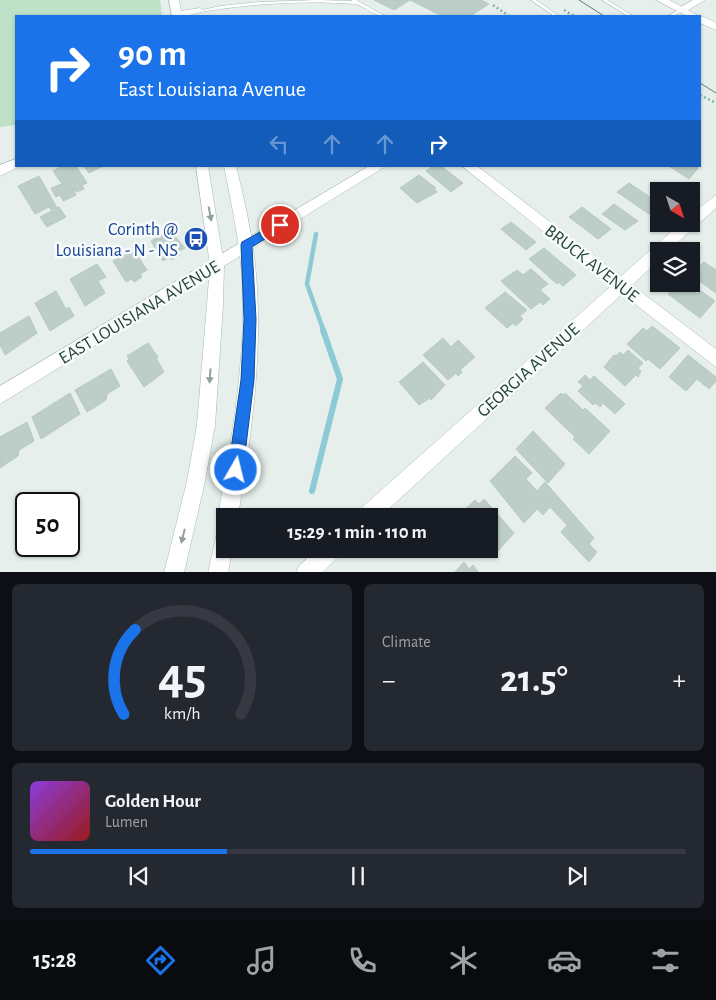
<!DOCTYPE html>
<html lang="en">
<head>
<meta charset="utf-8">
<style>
  body { margin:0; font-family:"Alegreya Sans",sans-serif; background:#242831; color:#f1f3f6; height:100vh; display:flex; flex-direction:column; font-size:19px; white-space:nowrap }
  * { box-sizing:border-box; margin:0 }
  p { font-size:16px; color:#9ea1a6 }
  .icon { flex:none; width:28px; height:28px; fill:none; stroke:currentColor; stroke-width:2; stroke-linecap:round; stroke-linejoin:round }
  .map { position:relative; height:572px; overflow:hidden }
  .sheet { display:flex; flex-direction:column; gap:12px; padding:12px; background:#0d0f14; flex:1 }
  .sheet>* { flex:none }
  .guide { position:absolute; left:15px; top:15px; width:686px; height:152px; border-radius:0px; box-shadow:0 1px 4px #0004; background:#1a73e8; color:#fff; overflow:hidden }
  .needle { width:32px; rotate:141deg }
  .buttons { position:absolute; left:650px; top:182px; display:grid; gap:10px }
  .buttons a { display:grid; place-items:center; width:50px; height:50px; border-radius:0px; background:#171b24; box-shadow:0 1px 4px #0004; font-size:25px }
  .speed { position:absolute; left:15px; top:492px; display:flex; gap:10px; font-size:25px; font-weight:700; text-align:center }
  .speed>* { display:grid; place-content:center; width:65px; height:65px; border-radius:50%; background:#171b24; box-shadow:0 1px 4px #0004; line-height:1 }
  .speed .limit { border:2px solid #111; border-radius:8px; background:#fff; color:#111 }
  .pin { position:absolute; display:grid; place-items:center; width:42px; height:42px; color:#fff; margin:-21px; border:2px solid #fff; border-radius:50%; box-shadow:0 1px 5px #0007 }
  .me { position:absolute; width:55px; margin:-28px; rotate:8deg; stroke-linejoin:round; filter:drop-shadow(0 0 4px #0008) }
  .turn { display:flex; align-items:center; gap:18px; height:105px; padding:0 20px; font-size:22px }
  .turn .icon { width:65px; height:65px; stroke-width:2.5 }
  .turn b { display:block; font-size:35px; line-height:42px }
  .lanes { display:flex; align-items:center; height:48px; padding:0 20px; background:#0003; justify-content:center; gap:25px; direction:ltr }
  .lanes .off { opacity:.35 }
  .big { font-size:38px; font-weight:700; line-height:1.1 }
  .sheet .tile { flex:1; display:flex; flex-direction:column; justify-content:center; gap:8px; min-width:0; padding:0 18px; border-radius:8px; background:#242831 }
  .sheet .dial { align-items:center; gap:0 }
  .dial svg { height:130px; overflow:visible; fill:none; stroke:#363941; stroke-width:7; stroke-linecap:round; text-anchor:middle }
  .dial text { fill:#f1f3f6; stroke:none }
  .song { display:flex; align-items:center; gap:15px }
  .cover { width:60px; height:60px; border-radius:8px; background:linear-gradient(135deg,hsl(270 70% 55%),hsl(0 70% 35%)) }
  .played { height:5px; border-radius:2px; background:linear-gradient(90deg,#1a73e8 30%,#363941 30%) }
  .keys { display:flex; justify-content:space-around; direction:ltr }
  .heat { display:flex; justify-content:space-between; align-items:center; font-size:28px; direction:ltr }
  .sheet .tiles { flex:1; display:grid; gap:12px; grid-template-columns:1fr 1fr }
  .tile:last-child { grid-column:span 2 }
  .trip { position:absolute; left:216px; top:508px; width:282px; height:50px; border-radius:0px; background:#171b24; box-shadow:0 1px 4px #0004; font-weight:700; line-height:50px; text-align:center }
  .menu { display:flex; height:80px; justify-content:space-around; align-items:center; background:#090b0e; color:#9ea1a6 }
  .menu .icon { width:35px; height:35px }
  .menu .active { color:#1a73e8 }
  .menu b { font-size:22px; color:#f1f3f6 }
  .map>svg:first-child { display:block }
</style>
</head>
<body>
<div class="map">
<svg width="716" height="573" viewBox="0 0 716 573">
  <rect width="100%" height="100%" fill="#e6efeb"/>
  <path fill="#bee1c8" d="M0 0H160L162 16H16V125L0 127Z"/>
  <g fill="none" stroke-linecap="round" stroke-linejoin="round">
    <path stroke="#8ccad6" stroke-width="4.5" d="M316 234 307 284 324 332"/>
    <path stroke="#8ccad6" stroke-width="6" d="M312 491 340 379 323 330"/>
  </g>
  <path fill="#bdcdc7" stroke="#b7c9c2" d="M374 0H481L489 4 470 16H442L410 0 394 10Z
    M63 166H76L87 183 82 185 84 189 76 192 72 189 76 195 63 201 60 195 56 197 51 188 62 184 53 171Z
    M84 166H103L89 173Z
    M434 166H441L463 183 451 192 426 171Z
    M669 166H696L698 168 689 179Z
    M419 175 436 188 434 189 437 192 417 203 400 188Z
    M39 176 57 208 59 207 66 217 47 227 40 217 52 211 49 207 35 214 18 186Z
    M629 183 659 203 649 214 617 192Z
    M614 204 638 221 625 230 602 214Z
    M582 207 611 229 598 239 569 217Z
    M511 222 536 242 526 250 501 229Z
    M166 233 169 238 174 235 185 248 177 252 180 255 172 260 170 257 163 261 151 241Z
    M544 248 576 275 563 286 558 282 557 284 529 259Z
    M133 249 147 270 140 274 142 277 134 282 132 279 126 282 113 261Z
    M704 262 716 270V293L691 275Z
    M97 264 106 277 98 281 105 293 85 306 70 279Z
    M531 269 548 284 540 290 550 299 543 305 540 302 531 309 501 281 517 270 523 275Z
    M678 284H683L697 294 701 291 715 301 700 318 668 294Z
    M56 291 66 309 69 307 74 316 50 331 35 303Z
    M505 292 527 310 520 316 523 319 516 326 513 323 507 328 485 308Z
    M29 316 37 333 5 355 0 345V333Z
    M652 326 680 348 660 369 648 359 646 361 627 344 643 328 647 331Z
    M443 338 451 347 458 340 475 357 460 370 462 372 458 376 456 373 448 380 423 355Z
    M148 343 158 357 156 358 164 372 144 387 127 361 129 359 127 356Z
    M628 350 643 363 638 368 641 371 638 377 636 375 625 386 604 367 614 355 616 356 620 352 623 355Z
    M688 355 716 377V381L709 389 697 379 686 391 669 377Z
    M423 362 445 385 431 400 430 398 419 405 399 382Z
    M111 369 120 386 107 394 106 400 87 412 75 390Z
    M585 375 590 380 594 376 625 404 615 414 603 403 600 407 595 403 593 405 578 391 583 386 578 382Z
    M70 393 80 414 41 439 32 417Z
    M561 393 563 395 565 393 583 410 585 408 610 431 589 454 573 439 575 437 545 408Z
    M27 422 34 441 19 450 18 456 0 468V437Z
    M533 431 565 464 548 483 516 449Z
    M515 456 532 473 526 479 537 491 545 482 594 538 589 544 597 552 589 562 561 532 567 525 550 507 543 515 537 509 524 523 490 481Z
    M484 499 514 533 495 554 490 548V516H464L461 513 475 500 479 504Z
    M464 562 469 569 473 565 479 573H454Z"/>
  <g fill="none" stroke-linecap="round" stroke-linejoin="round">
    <g stroke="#a8b8b3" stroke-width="1">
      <path id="service" d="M318 0 352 1V0H356L385 16C374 17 365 5 354 4 303 0 250 4 200 12L198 11 220 6 259 2Z
        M531 0H536L559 16H554Z
        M602 0H607L633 16H628Z
        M680 9 684 10 673 16H668Z"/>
    </g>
    <g stroke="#a8b8b3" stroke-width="1">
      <path id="minor" d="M693 0H705L685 12H679V8Z
        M16 159V166H20L0 176V165Z
        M369 166H386L0 404V386Z
        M462 166H477L621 276 680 224H691V214L716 195V208L668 251H659V260L632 285 716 349V367L622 294 381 516H357L360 509 611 286Z
        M317 549H342L339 556 322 573H296L299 566Z"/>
    </g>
    <g stroke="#a8b8b3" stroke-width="1">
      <path id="tertiary" d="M656 0H669L699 16H687Z
        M699 16C705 17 711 20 716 23V30L700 23Z"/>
    </g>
    <g stroke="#a3bcb3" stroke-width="1">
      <path id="secondary" d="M169 0H179L181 11 200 8 205 11 186 16H172Z
        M196 166H208L224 265 223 305 215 425 205 481 184 573H164L187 481 197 425 207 305 210 265Z
        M224 166H236C245 202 253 238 256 274 263 355 251 437 238 516H225V524L221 523 218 516C232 436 247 356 242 275 239 238 231 202 224 166Z
        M225 525V549H232L228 573H208L218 528Z"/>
    </g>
    <path stroke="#84b4a6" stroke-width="2.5" stroke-dasharray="2 2.5" stroke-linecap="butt" d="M493 5 509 16
      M564 10 574 16
      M700 95 716 103"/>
    <use href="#service" fill="#fff" fill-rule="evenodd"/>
    <use href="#minor" fill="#fff" fill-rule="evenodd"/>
    <use href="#tertiary" fill="#fff" fill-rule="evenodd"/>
    <use href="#secondary" fill="#fff" fill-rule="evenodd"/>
    <path stroke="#5e7e76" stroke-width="1" d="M579 0 604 16
      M700 83 716 93"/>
  </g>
  <defs><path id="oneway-solid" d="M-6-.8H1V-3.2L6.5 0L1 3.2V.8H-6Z" transform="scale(1.25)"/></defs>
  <g fill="#91a19d">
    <use href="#oneway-solid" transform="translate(210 214) rotate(80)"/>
    <use href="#oneway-solid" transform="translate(210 376) rotate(94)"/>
    <use href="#oneway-solid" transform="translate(183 536) rotate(104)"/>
  </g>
  <path fill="#1a73e8" stroke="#114b97" d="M280 221 285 225 283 228 252 247 256 319 254 380 243 470 240 475 236 477 231 475 228 470 241 380 244 319 241 245 242 242Z"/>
  <defs>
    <g id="bus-disc" transform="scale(1.25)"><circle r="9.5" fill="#1a4fb4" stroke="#f7fbf9"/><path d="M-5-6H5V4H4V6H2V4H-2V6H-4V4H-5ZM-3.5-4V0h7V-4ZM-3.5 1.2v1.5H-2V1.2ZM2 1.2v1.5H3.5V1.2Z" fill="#fff"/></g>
  </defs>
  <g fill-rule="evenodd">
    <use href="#bus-disc" x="196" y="239"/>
  </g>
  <g text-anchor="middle" stroke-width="5" stroke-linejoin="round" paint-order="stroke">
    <g font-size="18" fill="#164399" stroke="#f7fbf9" text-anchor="end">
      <text x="178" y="235">Corinth @<tspan x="178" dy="21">Louisiana - N - NS</tspan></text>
    </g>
    <g font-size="18" fill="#23433b" stroke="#f7fbf9">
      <text transform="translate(592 263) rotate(38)" y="6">BRUCK AVENUE</text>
      <text transform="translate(139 312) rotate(-31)" y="6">EAST LOUISIANA AVENUE</text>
      <text transform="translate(528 370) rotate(-42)" y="6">GEORGIA AVENUE</text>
    </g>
  </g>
</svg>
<div class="buttons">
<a><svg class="needle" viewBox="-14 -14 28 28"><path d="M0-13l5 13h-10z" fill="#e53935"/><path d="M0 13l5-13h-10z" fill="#9ea1a6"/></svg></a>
<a><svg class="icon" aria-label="layers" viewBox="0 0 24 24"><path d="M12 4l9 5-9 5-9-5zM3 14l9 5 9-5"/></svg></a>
</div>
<div class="speed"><div class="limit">50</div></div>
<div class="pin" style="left:280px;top:225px;background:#d93025"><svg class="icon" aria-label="arrive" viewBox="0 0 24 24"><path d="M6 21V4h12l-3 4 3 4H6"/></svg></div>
<svg class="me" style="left:236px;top:470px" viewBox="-20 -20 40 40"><circle r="17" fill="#1a73e8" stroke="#fff" stroke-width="3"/><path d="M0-11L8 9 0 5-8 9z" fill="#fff"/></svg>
<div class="trip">15:29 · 1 min · 110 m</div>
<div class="guide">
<div class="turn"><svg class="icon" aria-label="right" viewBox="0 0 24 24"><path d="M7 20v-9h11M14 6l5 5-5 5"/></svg><div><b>90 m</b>East Louisiana Avenue</div></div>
<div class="lanes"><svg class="icon off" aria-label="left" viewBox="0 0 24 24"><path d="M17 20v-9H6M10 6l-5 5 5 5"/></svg><svg class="icon off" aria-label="ahead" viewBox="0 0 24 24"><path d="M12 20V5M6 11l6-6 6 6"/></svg><svg class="icon off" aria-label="ahead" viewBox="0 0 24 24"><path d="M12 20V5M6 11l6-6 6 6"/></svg><svg class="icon" aria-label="right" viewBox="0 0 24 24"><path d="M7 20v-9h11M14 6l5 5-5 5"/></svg></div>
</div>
</div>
<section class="sheet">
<div class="tiles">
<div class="tile dial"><svg viewBox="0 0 100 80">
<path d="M14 69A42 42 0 1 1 86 69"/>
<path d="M14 69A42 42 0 0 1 21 17" stroke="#1a73e8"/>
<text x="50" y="56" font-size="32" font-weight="700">45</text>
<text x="50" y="72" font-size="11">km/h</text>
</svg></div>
<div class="tile"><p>Climate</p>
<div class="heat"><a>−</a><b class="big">21.5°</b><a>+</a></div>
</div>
<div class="tile">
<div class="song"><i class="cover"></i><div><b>Golden Hour</b><p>Lumen</p></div></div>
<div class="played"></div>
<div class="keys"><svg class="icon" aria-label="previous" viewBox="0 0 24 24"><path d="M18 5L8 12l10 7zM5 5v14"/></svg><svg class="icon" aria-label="pause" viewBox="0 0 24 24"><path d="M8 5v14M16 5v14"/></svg><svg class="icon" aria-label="next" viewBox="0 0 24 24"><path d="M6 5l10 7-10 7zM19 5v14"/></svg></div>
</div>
</div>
</section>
<nav class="menu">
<b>15:28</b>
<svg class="icon active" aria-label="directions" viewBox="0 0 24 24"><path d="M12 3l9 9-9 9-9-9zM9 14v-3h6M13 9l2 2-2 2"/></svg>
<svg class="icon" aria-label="music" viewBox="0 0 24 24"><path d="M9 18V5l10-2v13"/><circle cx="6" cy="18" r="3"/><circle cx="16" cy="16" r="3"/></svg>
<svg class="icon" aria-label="phone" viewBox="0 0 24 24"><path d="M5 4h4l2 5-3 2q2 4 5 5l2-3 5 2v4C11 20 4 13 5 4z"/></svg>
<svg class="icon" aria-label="climate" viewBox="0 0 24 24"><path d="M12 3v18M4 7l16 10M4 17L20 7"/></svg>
<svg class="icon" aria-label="car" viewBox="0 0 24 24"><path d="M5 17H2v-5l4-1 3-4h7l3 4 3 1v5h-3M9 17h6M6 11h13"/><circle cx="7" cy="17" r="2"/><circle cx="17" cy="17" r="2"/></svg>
<svg class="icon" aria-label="filters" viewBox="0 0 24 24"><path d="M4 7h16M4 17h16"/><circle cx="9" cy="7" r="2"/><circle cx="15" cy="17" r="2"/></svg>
</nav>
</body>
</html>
